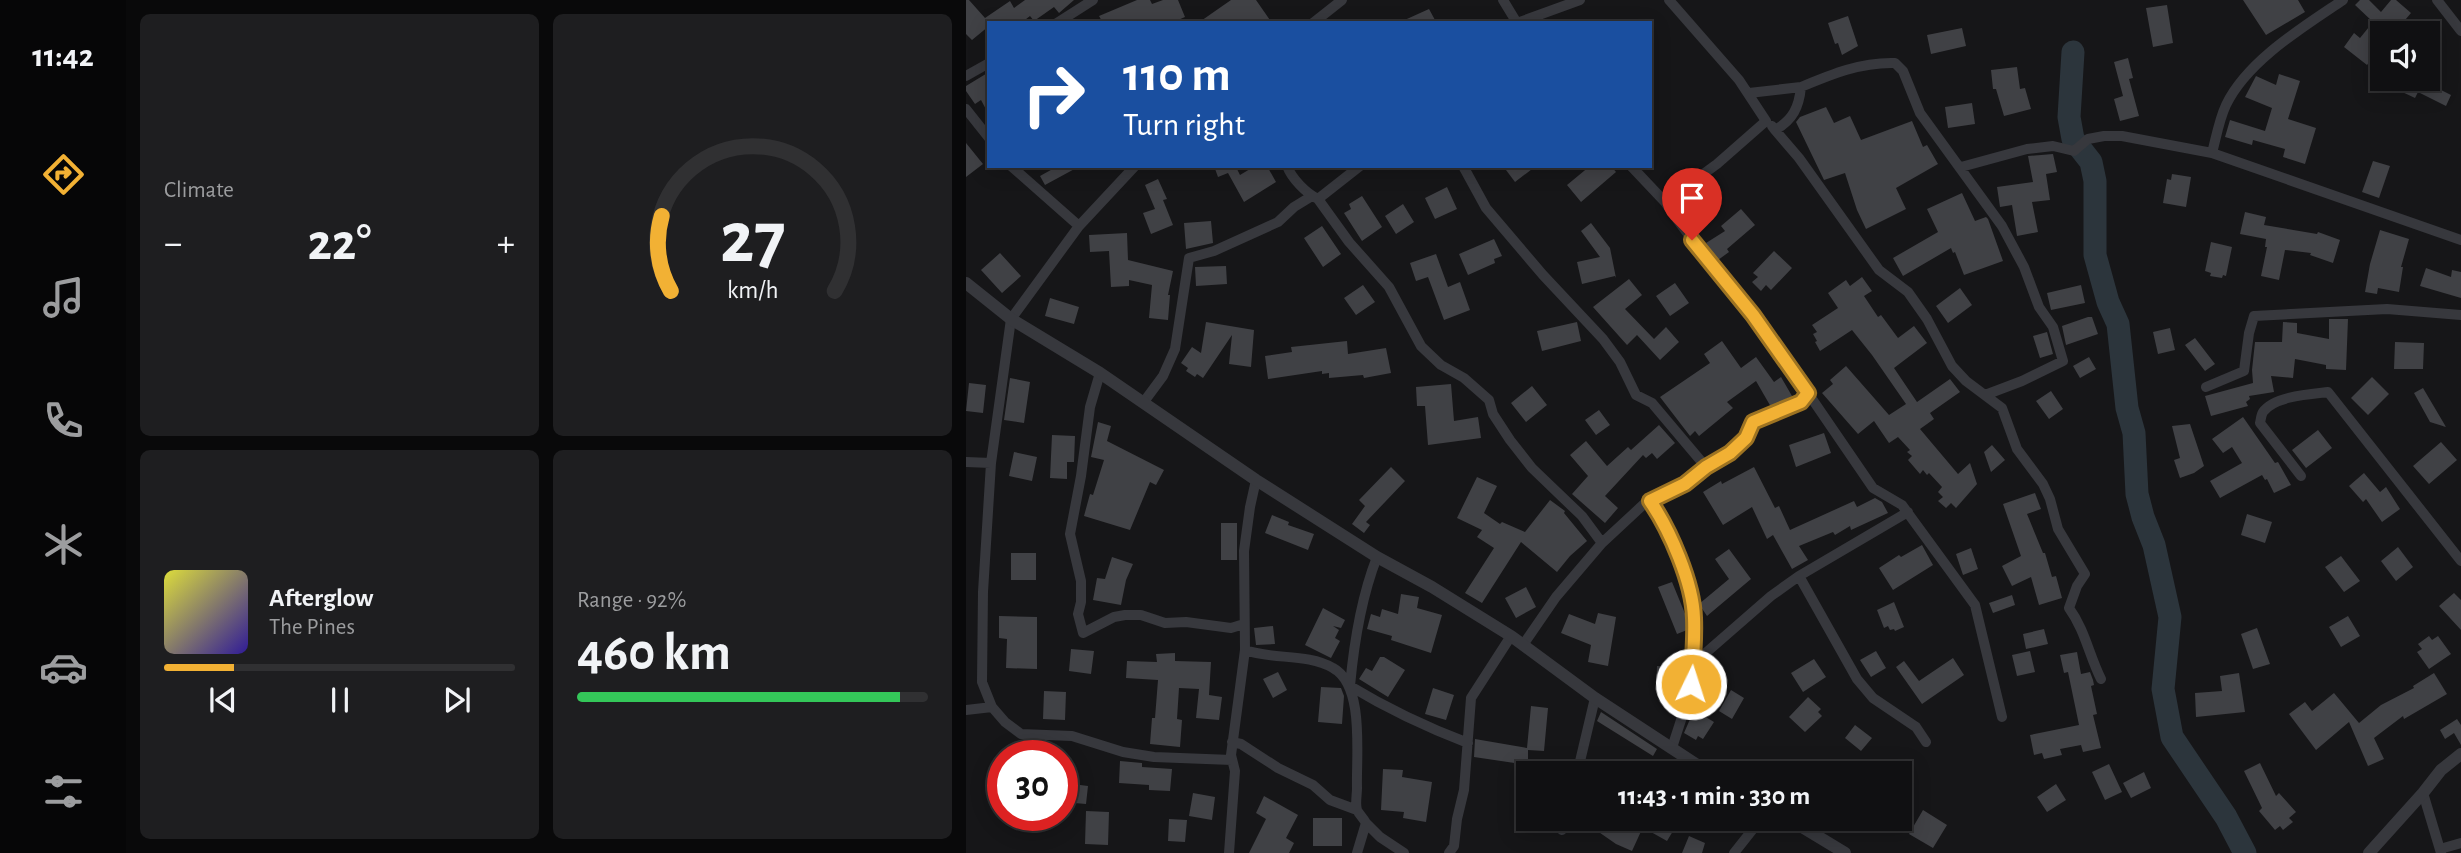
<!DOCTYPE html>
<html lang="en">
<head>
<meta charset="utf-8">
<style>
  body { margin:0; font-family:"Alegreya Sans",sans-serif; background:#1e1e20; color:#f1f3f6; height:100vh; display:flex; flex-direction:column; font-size:26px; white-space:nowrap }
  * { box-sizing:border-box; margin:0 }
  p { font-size:23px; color:#9c9d9f }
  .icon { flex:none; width:38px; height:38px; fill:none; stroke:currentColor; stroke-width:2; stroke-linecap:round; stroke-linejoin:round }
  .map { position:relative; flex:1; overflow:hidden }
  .side { display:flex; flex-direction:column; gap:14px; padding:14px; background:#09090a; width:840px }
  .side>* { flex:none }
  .banner { position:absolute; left:21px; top:21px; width:665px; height:147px; border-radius:0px; box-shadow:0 4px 18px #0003,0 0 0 2px #303032; background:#1a4fa0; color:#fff; overflow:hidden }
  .controls { position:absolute; left:1404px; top:21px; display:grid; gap:14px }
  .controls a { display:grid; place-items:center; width:70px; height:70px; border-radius:0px; background:#101012; box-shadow:0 4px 18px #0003,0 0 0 2px #303032; font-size:35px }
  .speed { position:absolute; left:21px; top:740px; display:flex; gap:14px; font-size:35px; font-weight:700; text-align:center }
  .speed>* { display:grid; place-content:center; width:91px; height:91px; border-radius:50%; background:#101012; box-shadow:0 4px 18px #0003,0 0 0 2px #303032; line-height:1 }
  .speed .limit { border:10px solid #d22; background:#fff; color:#111 }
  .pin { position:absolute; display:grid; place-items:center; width:60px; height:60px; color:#fff; margin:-72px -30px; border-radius:50% 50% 50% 0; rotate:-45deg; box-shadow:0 0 7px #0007 }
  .pin .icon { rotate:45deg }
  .me { position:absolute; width:77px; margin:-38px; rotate:4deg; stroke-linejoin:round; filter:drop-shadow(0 0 5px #0008) }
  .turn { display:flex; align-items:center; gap:24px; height:147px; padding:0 21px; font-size:32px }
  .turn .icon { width:91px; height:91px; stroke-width:2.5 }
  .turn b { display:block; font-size:49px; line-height:60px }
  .big { font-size:52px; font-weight:700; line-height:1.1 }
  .side .widget { flex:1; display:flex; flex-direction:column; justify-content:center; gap:10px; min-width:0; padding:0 24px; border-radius:10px; background:#1e1e20 }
  .side .dial { align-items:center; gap:0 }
  .dial svg { height:182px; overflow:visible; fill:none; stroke:#303032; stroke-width:7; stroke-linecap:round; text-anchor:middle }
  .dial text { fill:#f1f3f6; stroke:none }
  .song { display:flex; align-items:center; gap:21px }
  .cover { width:84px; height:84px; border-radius:10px; background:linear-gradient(135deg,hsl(60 70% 55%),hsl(250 70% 35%)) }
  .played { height:7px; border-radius:4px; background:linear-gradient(90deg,#f2b134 20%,#303032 20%) }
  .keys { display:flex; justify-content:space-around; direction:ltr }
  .heat { display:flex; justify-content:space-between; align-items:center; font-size:38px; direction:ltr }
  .charge { height:10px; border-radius:5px; background:linear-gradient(90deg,#34c759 92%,#303032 0) }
  .side .tiles { flex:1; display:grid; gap:14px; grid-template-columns:repeat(2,1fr) }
  .trip { position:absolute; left:550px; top:761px; width:396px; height:70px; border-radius:0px; background:#101012; box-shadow:0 4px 18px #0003,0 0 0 2px #303032; font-weight:700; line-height:70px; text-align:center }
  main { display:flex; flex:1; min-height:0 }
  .tabs { display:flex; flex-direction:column; width:126px; justify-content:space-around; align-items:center; background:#060607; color:#9c9d9f }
  .tabs .icon { width:49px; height:49px }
  .tabs .on { color:#f2b134 }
  .tabs b { font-size:32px; color:#f1f3f6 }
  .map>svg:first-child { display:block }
</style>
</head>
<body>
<main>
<nav class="tabs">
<b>11:42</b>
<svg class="icon on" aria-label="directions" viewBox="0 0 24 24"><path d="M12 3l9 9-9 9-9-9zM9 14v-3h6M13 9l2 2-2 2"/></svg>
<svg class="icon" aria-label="music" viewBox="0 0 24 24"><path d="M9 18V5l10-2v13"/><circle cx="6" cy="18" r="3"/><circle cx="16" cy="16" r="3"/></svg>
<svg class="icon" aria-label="phone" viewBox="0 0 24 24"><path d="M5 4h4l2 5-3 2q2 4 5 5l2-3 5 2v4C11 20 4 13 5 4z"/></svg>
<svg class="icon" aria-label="climate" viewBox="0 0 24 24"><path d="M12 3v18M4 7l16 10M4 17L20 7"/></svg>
<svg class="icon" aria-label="car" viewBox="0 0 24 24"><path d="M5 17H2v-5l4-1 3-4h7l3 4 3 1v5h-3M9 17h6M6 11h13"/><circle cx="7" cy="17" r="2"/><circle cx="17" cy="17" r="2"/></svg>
<svg class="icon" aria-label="filters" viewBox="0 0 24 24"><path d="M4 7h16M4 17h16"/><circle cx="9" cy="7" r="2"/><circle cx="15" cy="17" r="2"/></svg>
</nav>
<section class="side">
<div class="tiles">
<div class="widget"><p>Climate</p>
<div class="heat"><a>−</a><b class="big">22°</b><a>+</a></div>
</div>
<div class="widget dial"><svg viewBox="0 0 100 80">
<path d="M14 69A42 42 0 1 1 86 69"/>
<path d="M14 69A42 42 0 0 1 10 36" stroke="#f2b134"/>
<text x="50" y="56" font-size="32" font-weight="700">27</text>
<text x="50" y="72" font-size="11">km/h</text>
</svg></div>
<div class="widget">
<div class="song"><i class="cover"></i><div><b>Afterglow</b><p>The Pines</p></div></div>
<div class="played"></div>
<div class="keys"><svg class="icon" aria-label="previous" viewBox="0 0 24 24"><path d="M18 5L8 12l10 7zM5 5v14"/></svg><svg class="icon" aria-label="pause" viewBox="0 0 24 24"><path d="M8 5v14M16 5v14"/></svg><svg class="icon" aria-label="next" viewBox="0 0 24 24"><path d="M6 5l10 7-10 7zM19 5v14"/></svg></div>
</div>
<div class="widget"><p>Range · 92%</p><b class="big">460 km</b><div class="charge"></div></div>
</div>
</section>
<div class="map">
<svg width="1495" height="853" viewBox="0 0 1495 853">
  <rect width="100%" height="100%" fill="#161618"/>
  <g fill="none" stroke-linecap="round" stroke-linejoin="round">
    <path stroke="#2c353c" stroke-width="23" d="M1107 52 1103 117 1107 139 1125 162 1129 181V255L1142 302 1152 324 1161 408 1168 433 1171 494 1177 517 1188 545 1204 617 1197 689 1206 737 1260 817 1279 853"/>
  </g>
  <path fill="#404145" d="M0 0H3L19 18 44 1 48 8 59 0H108L93 13 88 7 68 21 64 16 55 23H23V26L6 40 0 34Z
    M171 0H184L186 4 197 0H212L219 17 205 23H137L133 16Z
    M265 0H290L306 23H232Z
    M1277 0H1332L1339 12 1300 35Z
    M1394 0H1403L1415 12 1425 0H1430L1445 13 1428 33H1416V46L1401 65 1378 47 1388 33 1394 38 1407 22 1389 5Z
    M1201 5 1207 43 1187 47 1180 8Z
    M463 9 469 20 463 23H432Z
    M882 16 892 46 876 55 872 43 869 44 862 23Z
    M996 28 1000 46 965 54 961 35Z
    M1162 58 1167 78 1163 79 1173 116 1154 121 1148 99 1157 96 1148 62Z
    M1051 67 1054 89 1059 88 1065 109 1038 116 1030 89H1027L1025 70Z
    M23 72V115L15 100 9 104 0 91V86Z
    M1313 74 1334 81 1322 119 1350 128 1339 164 1317 157 1319 149 1287 140 1286 145 1259 137 1264 120 1299 131 1306 108 1279 97 1290 76 1310 85Z
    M1438 79H1453L1485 95 1480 106 1452 92 1449 98 1432 90Z
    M1006 103 1009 124 982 128 979 107Z
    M860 107 868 123 884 116 895 140 946 121 957 147 961 145 972 164 930 188 940 209 900 229 891 210 879 173 858 180 830 122 834 117Z
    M0 143 17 164 0 177Z
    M1087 154 1091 172 1080 174 1084 200 1066 202 1072 232 1051 236 1046 205 1034 207 1031 187 1067 182 1062 156Z
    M1407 161 1424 166 1413 198 1396 192Z
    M92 166H114L79 185 74 176Z
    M248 166H277L271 169 274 175 289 166H301L310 182 278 202 262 173 252 177Z
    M537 166H570L549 182Z
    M624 166H645L650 172 615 202 601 185Z
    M1206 174 1225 177 1220 207 1197 203 1201 179 1205 180Z
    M192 179 201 199 197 200 207 225 185 234 177 213 189 209 179 185Z
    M481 187 491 209 469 219 459 198Z
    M996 193 1009 221 1020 217 1022 219 1037 261 998 275 989 252 987 253 985 248 937 276 927 258 972 232 961 209Z
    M396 196 416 227 396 241 378 213 385 209 383 204Z
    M437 204 448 222 430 234 419 216Z
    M775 209 789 225 761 249 763 252 752 260 740 243 759 231 755 226Z
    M1279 212 1300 217 1298 225 1351 234 1352 232 1374 240 1367 263 1344 255 1345 253 1319 250 1313 280 1295 276 1301 247H1299L1300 239 1274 234Z
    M245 221 247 243 220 249 218 223Z
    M625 223 644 248 650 278 649 276 616 284 611 262 634 257 615 231Z
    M356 226 375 254 357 267 338 238Z
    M1414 230 1443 239 1435 267H1437L1433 292 1412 288 1411 294 1399 292 1404 264Z
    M161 233 162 260 207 271 202 295H204L202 320 183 318 186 285 163 280V286L145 287 143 251 124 252 123 235Z
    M528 239 536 256 528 259 529 263 502 275 493 254Z
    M1245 242 1266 247 1260 276 1257 275 1256 278 1244 276 1245 273 1239 271Z
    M808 251 826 268 805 290 800 285 795 291 786 282 792 277 787 273Z
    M34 253 55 276 36 293 15 270Z
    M470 254 482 287 494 282 504 310 478 320 462 277 450 281 444 263Z
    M260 266 261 284 230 286 229 267Z
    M1460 268 1485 277 1486 270 1495 272V298L1454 286Z
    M896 277 906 291 898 296 912 317 915 315 932 338 948 326 961 343 928 368 951 402 984 379 994 392 964 413 968 419 954 429 992 474 1004 463 1011 484 990 508 985 503 980 508 972 501 977 497 972 492 976 487 963 473 961 475 957 470 954 474 942 460 946 456 941 452 944 450 932 437 923 443 908 421 892 434 856 393 867 384 864 380 880 366 923 415 940 404 906 355 886 330 854 351 849 342 851 341 847 334 851 332 846 325 872 308 862 293 880 280 884 286Z
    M663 279 676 295 659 309 688 339 700 327 713 342 694 360 671 335 661 345 627 307Z
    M709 283 723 303 704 316 690 296Z
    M397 285 409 302 390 315 378 298Z
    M1115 285 1119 303 1085 310 1081 293Z
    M994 288 1006 305 982 323 970 306Z
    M84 298 113 307 108 324 79 316Z
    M1122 317H1126L1132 334 1100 345 1096 326Z
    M1363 319H1382L1380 370 1360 369V365L1329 359 1327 378 1305 376 1308 392 1283 396 1284 399 1280 402 1282 406 1245 416 1239 396 1287 383 1286 370 1289 342H1316L1317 322 1331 323V333L1363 339Z
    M240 322 288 330 285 367 263 364 266 335 237 378 231 374 229 377 220 371 222 368 215 363 226 347 235 353Z
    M611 322 615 341 576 351 571 331Z
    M1204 328 1209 350 1192 354 1187 332Z
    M1081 332 1087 354 1074 358 1067 336Z
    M1229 338 1249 364 1239 371 1219 345Z
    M381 341 382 354 420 348 425 373 398 378 397 375 363 378V373L356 374V371L302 379 299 356 326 352 325 347Z
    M756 341 775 368 790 357 808 382 815 377 826 396 805 407 790 381 761 402 767 408 733 436 729 431 724 436 694 397 744 363 738 354Z
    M1429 342 1458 343 1457 369H1428Z
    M1123 357 1130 369 1114 378 1107 366Z
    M1406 377 1423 394 1402 415 1385 398Z
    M44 378 64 382 58 423 38 420Z
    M3 383 20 385 17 413 0 411Z
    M485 384 488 421 512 417 515 438 462 445 459 406H451L450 387Z
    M566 386 581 405 560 422 545 403Z
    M1457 388 1480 427 1464 422 1448 393Z
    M1085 391 1097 409 1083 419 1070 401Z
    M633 410 644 425 630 435 619 420Z
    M1277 417 1309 463 1312 462 1325 485 1308 493 1301 479 1299 480 1296 475 1254 498 1244 481 1276 463 1266 447 1257 453 1246 439Z
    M132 422 145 426 141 441 198 470 190 485 184 482 164 530 118 516 124 494 127 495 138 460 125 457Z
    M1224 424 1238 466 1228 473 1214 478 1208 460 1214 458 1206 426Z
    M693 425 709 443 691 459 686 453 680 458 677 455 639 496 652 508 639 523 606 494 622 476 604 455 620 441 641 466 662 447 665 450Z
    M1352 430 1366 448 1340 468 1326 450Z
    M858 433 865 453 830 467 823 445Z
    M86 435 109 436 108 462H101V479L84 478Z
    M1475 442 1491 460 1463 484 1447 466Z
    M1026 445 1039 460 1025 472 1018 452Z
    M48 452 71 457 66 481 43 476Z
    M425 467 439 481 400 522 404 525 398 533 386 524 399 506 393 500Z
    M788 467 809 508 813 506 824 530 888 501 891 507 909 498 916 502 922 513 885 530 884 526 869 535 867 532 833 546 842 560 826 569 807 535 801 539 786 507 757 525 737 492 755 481 756 484Z
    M1398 473 1414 492 1420 487 1434 509 1416 522 1400 499 1397 502 1383 486Z
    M511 477 531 486 518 513 534 524 536 522 559 532 584 500 599 511 598 513 621 541 604 556 591 572 555 542 516 603 499 593 528 548 511 537 516 530 491 518Z
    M1069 493 1075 509 1061 514 1077 553H1079L1086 577 1090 576 1096 598 1073 605 1065 577 1046 586 1036 566 1055 556 1037 504Z
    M1281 514 1306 522 1299 543 1275 535Z
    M306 515 323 522 322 525 348 534 342 550 299 533Z
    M255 523H271V560H255Z
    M956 545 967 565 927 590 913 568 933 555 935 557Z
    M1432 547 1447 567 1430 581 1415 561Z
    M1005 548 1012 569 997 575 990 554Z
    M763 549 785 579 741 616 733 604 763 579 749 559Z
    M45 553H70V580H45Z
    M1375 556 1394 581 1378 592 1359 567Z
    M146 557 167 564 160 580 155 605 127 600 131 578 139 579Z
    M706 582 720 616 721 630 711 634 692 587Z
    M560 587 570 607 550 618 539 598Z
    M1488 593 1495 600V630L1473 606Z
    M435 594 453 597 451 608 476 615 465 653 425 640 426 636 401 629 405 614 414 617 416 609 432 614Z
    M1046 595 1049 605 1027 613 1023 603Z
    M928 602 938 627 929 631 928 629 924 630 922 626 918 628 911 610Z
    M357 608 379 620 375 628 367 626 373 630 369 638 374 641 365 658 339 645Z
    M632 613 650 617 642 666 622 662 625 645 595 633 603 614 629 624Z
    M33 616 71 617V669L40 668 41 639 33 638Z
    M1382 616 1394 636 1375 647 1363 627Z
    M307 626 309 644 290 645 288 628Z
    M1291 628 1304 664 1287 669 1275 634Z
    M1078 629 1082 644 1060 649 1057 634Z
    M1463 636 1466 640 1472 636 1485 654 1463 669 1451 652 1456 649 1452 644Z
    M105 649 128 651 125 674 103 671Z
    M910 651 920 668 905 677 894 660Z
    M1064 651 1069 672 1051 676 1046 655Z
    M1111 652 1115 674 1124 672 1127 680 1128 685 1125 686 1131 714 1127 715 1135 748 1117 752 1115 745 1094 749 1096 755 1078 759 1076 753 1068 755 1064 735 1113 725 1102 672 1098 673 1094 655Z
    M209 653V661L245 662 243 695 256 697 253 720 230 718 233 689 213 688 211 719 216 720 214 747 184 744 186 718H189L192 680 160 678 161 661 191 662 190 654Z
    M414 657H418L439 670 422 697 393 679 400 668 406 671Z
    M987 658 998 675 956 704 930 667 938 661 953 681Z
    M848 659 860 677 837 692 825 673Z
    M691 666 713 667 712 691 690 690Z
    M312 672 321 690 307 698 297 679Z
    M1273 673 1279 712 1230 717 1229 693 1256 691 1254 676Z
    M1468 673 1481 694 1438 719 1437 716 1408 738 1418 759 1402 766 1383 722 1350 750 1323 714 1339 702 1346 711 1368 693 1393 723 1415 705 1448 688 1447 686Z
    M355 687 375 688 378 696 376 724 352 722Z
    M467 688 488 695 480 720 459 714Z
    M765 690 778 698 766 719 753 711Z
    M78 691 100 692 99 720 77 719Z
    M842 697 855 709 852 712 856 716 839 732 823 717Z
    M565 706 582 708 578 751 562 750V765L508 757 509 739 561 748Z
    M728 710 748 722 737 739 732 736 730 740 718 733Z
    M635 712 691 749 687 756 631 721Z
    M1491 719 1495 725V745L1488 733 1479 739 1474 730Z
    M889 725 906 738 895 751 879 738Z
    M154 761 176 763V767L206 769 204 791 183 790V785L153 783Z
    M1294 763 1310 796 1313 793 1330 812 1323 818 1327 822 1317 830 1314 826 1309 830 1293 811 1296 808 1278 771Z
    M1143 764 1156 792 1139 800 1126 772Z
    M417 769 437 770 436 777 466 782 460 822 437 818 438 812 415 810Z
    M1178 772 1185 788 1165 798 1157 783Z
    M99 783 122 786 120 804 97 802Z
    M1090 784 1100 800 1081 812 1071 797Z
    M227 793 249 797 246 820 223 816Z
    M298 796 332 815 320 838 328 843 323 853H283L300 819 290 813Z
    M957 810 981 825 967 848 943 834Z
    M120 811 143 812 142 845 119 844Z
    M347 818H376V846H347Z
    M203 819 221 820 219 842 202 841Z
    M614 819H638L656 831 661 819 677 827 666 851 650 844Z
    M692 819H699L710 826 701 841 685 832Z
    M723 836 739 843 736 853H716Z"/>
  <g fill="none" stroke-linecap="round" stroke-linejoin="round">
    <path stroke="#37383d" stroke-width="10" d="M537 0 551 23
      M1471 0 1495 31
      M91 23 127 0
      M347 23 376 0
      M551 23 614 0
      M0 76 23 63
      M783 93 835 87
      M0 109 23 138
      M806 126 809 130C827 120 833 107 835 87 866 74 895 62 929 63L937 71 954 113 1036 226 1058 267 1073 307 1087 327 1097 361 1056 381 1019 395
      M809 130 833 158 913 270 942 292 961 319 986 366 1000 381 1036 408 1051 449 1077 484 1084 499 1092 529 1119 574 1111 586 1103 608C1119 630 1123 655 1135 679
      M1246 153C1250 138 1253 120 1260 105 1281 61 1337 27 1377 0
      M45 166 113 226
      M169 166 113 226 45 319 25 463 17 592 16 682 26 707 39 722 55 734 106 736 157 752 188 757 266 760
      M321 166C326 179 340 193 352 199L394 166
      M497 166 520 208 577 275 637 339 654 362 670 395 686 403 740 467
      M665 166 699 202
      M995 167 1061 149 1087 146 1108 151 1122 139 1138 136H1156L1246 153 1495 240
      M352 199 383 242 423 287 455 346 475 365 498 378 523 400 527 414 544 440 566 468 616 516 636 543
      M134 373 124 407 115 476 104 534 115 581V602L112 614 117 633 148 617 159 615H175L199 623 220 622 265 628 278 624
      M1240 387 1278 371 1283 333 1288 316 1421 309 1495 315
      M842 393 907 488 936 505 1009 605 1036 717
      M177 403 197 376 209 349 223 258 248 251 312 222 328 207 346 196
      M0 462 25 463
      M1335 476 1294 423C1295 419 1295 415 1297 412 1308 396 1345 394 1362 392L1495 561
      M684 501C719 550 739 627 725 686 720 707 712 728 706 748
      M411 557C395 598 388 642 384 686 422 709 460 727 502 743
      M833 576 891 679 907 698 950 727 960 742
      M557 645 590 597 636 543 678 504 719 484 740 467 764 453 780 438 787 422 835 402 842 393C801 324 743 268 699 202L751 164 800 121 773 80 703 0
      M279 650C307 660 341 653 367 668 399 685 390 756 391 788 391 795 389 804 391 810 393 814 398 819 400 823L391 853
      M727 664 805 596 833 576 942 512
      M0 710 26 707
      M266 742 275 744 312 768 347 785 364 800 391 810
      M611 774 629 698
      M1457 793 1475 853
      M400 823 414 837 438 853
      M596 830 599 819
      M1474 849 1495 843
      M263 853 269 771 265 755 279 650 278 551 284 507 290 480
      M483 853 488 846 491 819 498 790 505 698 545 636
      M768 853 795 819"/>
    <path stroke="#37383d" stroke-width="12" d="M0 283 45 319 134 373 290 480 411 557 466 587 545 636 629 698 745 774
      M823 819 879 853
      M1403 853 1457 793 1475 770 1495 754"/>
  </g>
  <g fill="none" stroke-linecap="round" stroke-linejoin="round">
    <g stroke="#9d7322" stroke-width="18">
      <path id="route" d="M725 684C727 662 729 640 728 618 727 583 704 530 684 501L719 484 740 467 764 453 780 438 787 422 835 402 842 393 787 315 726 240"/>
    </g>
    <use href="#route" stroke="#f2b134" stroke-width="12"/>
  </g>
</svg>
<div class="controls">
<a><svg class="icon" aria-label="sound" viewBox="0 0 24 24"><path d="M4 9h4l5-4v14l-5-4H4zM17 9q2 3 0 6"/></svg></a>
</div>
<div class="speed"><div class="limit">30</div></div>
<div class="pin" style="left:726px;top:240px;background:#d93025"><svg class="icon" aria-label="arrive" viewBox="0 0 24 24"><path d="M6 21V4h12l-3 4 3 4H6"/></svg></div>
<svg class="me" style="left:725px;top:684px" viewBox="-20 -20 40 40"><circle r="17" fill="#f2b134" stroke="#fff" stroke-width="3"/><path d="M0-11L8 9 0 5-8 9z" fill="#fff"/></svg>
<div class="trip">11:43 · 1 min · 330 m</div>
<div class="banner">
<div class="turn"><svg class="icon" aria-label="right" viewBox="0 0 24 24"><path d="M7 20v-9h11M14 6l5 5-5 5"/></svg><div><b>110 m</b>Turn right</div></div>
</div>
</div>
</main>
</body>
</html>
